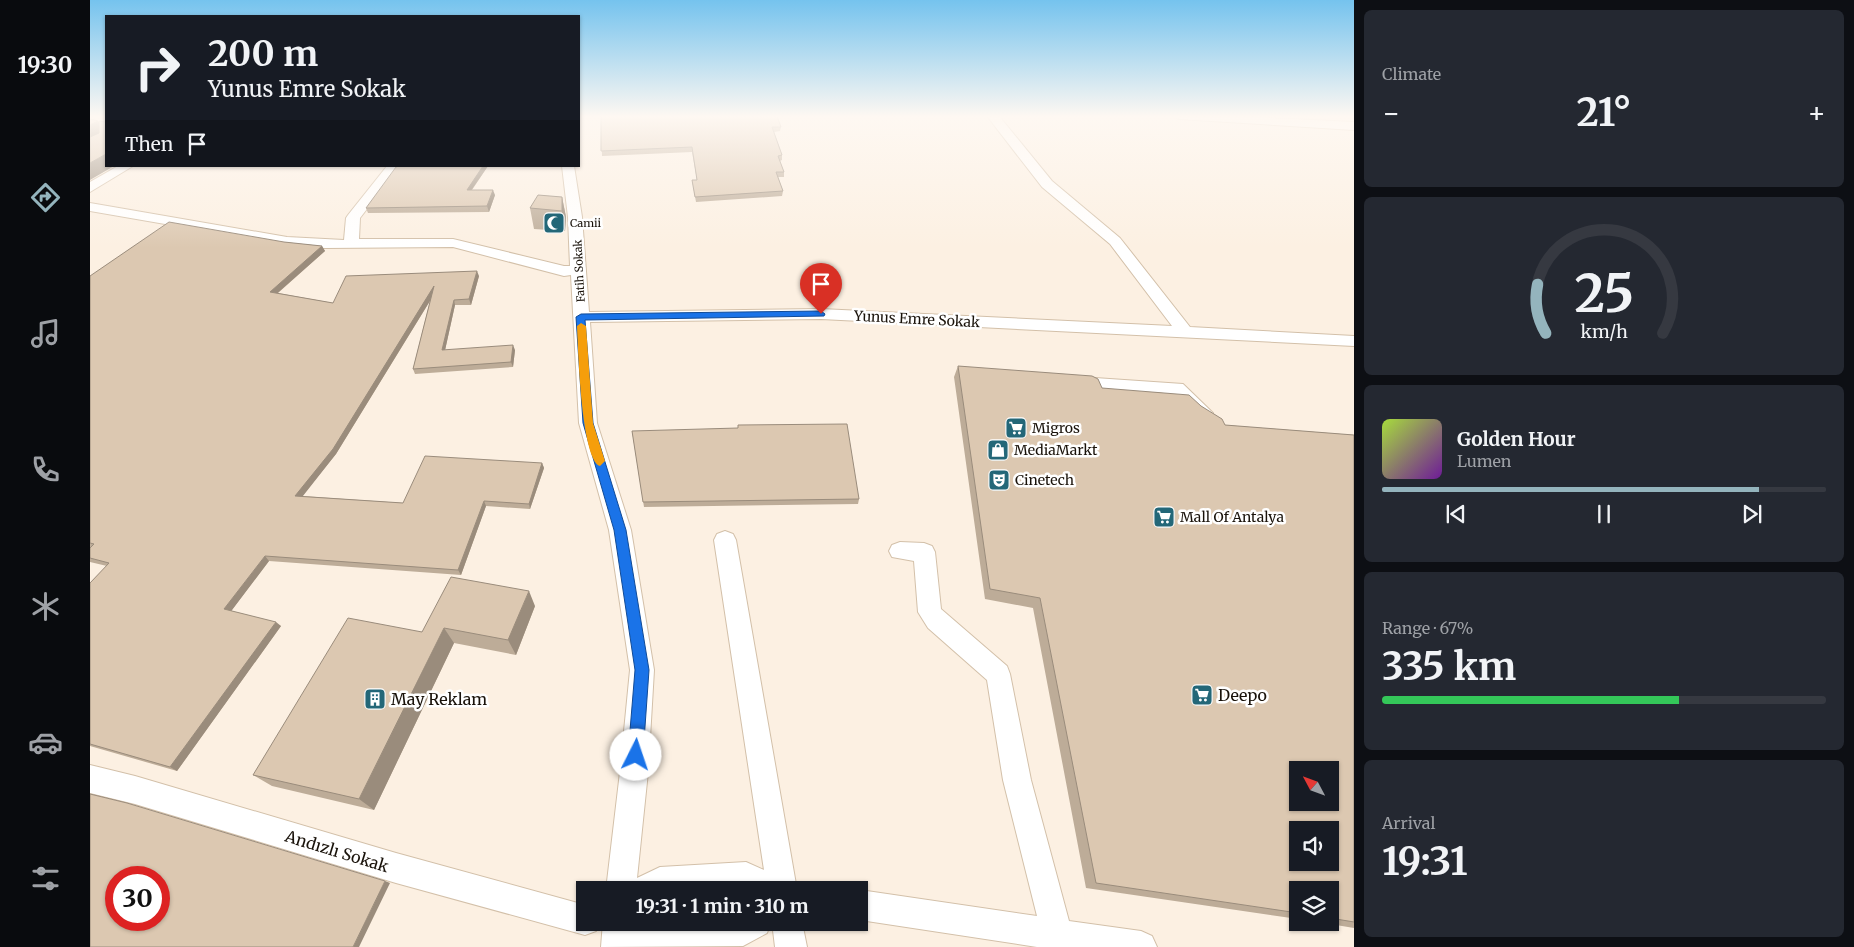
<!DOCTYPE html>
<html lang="en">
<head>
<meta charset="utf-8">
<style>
  body { margin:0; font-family:Merriweather,serif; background:#242831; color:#f1f3f6; height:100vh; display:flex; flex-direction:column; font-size:19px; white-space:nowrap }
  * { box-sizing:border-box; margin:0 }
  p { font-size:16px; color:#9ea1a6 }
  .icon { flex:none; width:28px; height:28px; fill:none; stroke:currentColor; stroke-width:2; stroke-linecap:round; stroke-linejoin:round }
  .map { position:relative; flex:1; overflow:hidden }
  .details { display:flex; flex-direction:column; gap:10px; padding:10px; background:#0d0f14; width:500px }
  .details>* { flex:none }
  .hud { position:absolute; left:15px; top:15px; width:475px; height:152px; border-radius:0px; box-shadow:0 1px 4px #0004; background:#171b24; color:#f1f3f6; overflow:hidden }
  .needle { width:32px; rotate:311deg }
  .buttons { position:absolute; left:1199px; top:761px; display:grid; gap:10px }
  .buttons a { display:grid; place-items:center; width:50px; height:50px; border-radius:0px; background:#171b24; box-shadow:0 1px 4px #0004; font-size:25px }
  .speed { position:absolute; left:15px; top:866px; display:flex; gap:10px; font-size:25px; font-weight:700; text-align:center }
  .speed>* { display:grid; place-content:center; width:65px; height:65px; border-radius:50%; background:#171b24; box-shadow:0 1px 4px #0004; line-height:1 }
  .speed .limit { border:8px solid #d22; background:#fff; color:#111 }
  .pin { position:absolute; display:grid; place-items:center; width:42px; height:42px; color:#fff; margin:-51px -21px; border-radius:50% 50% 50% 0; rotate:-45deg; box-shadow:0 0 5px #0007 }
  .pin .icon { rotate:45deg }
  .me { position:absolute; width:55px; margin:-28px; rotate:4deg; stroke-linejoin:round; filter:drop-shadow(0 0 4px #0008) }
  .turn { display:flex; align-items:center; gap:18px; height:105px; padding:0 20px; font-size:22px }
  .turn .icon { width:65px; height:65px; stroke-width:2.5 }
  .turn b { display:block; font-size:35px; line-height:42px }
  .then { display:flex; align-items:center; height:48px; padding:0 20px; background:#0003; gap:10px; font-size:19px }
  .big { font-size:38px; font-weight:700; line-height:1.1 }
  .details .widget { flex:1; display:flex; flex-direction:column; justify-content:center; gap:8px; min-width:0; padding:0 18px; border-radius:8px; background:#242831 }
  .details .dial { align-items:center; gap:0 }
  .dial svg { height:130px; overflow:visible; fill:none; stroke:#363941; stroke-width:7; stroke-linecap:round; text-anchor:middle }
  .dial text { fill:#f1f3f6; stroke:none }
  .song { display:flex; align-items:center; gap:15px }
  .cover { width:60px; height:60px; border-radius:8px; background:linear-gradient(135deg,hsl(80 70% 55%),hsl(280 70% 35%)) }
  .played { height:5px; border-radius:2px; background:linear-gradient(90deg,#94b4bd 85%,#363941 85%) }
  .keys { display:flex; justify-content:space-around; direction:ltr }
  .heat { display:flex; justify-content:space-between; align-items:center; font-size:28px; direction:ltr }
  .charge { height:8px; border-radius:4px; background:linear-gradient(90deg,#34c759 67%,#363941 0) }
  .trip { position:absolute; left:486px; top:881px; width:292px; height:50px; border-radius:0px; background:#171b24; box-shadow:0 1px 4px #0004; font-weight:700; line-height:50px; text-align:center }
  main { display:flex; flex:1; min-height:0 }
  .tabs { display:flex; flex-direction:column; width:90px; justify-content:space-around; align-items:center; background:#090b0e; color:#9ea1a6 }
  .tabs .icon { width:35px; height:35px }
  .tabs .active { color:#94b4bd }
  .tabs b { font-size:22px; color:#f1f3f6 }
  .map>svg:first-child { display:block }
</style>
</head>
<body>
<main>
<nav class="tabs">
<b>19:30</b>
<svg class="icon active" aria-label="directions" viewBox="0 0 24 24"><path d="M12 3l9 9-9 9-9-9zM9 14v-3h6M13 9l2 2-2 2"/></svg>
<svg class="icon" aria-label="music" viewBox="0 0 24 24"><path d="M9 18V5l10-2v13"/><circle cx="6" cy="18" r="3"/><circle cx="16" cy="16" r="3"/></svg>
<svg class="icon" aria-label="phone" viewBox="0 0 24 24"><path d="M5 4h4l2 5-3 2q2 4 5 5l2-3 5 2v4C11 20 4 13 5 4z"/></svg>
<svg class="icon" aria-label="climate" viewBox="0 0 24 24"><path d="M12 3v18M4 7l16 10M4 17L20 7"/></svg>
<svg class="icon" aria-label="car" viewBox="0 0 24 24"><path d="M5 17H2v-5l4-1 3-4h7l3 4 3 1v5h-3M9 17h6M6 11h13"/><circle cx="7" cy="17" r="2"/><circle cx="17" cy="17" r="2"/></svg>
<svg class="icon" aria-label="filters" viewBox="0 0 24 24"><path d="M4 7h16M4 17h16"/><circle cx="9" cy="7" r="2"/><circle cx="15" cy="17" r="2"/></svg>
</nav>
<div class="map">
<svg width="1264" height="947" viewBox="0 0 1264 947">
  <rect width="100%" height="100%" fill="#fcf0e2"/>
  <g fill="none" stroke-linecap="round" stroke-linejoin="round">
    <g stroke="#d3c0a9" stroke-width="2">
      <path id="minor" d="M897 116H909L962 181 1030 238 1100 327 1264 336V346L731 319 500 322 507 423 541 530 564 670 558 772 547 878 570 867 656 862 674 870 624 540 627 534 635 531 643 534 646 540 707 890H516L530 772 540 670 519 530 489 423 481 275 474 276 363 247 235 248 197 245 0 211V203L197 237 254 240 256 218 258 215 297 166H310L270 218 269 239H363L474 266H480L478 217 472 166H484L492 217 499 312 731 309 1082 326 1020 244 952 187Z
        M1083 116H1141L1264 122V130L1089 119Z
        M28 166H43L0 192V182Z
        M1005 378 1093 384 1123 413 1121 418C1100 424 1097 397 1080 394 1054 389 1025 396 999 388L996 384 999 380Z
        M810 542 834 543 842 546 845 552 851 609 917 666 920 674 941 780 979 921 1051 931 1062 936 1067 947H947L770 920V890L947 916 913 780 897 680 838 628 828 612 824 561 802 557 799 551 802 545Z
        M0 765 45 776 306 853 495 905V922H509L506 931 495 935 306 883 45 804 0 793Z
        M513 922H681L677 933 653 946 511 947Z
        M682 922H712L717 947H685Z"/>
    </g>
    <use href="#minor" fill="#fff" fill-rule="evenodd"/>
  </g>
  <path fill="#bdac98" d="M511 116 691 127 690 131 684 132 692 155V160L690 161 694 172V177H688L693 191 692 196 606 202 602 180H607L602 152 512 156Z
    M398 166 382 190 405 195 399 212 278 213 276 208Z
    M472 197 476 217 475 231 444 229 440 208Z
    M194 242 232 246 235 251 188 293 243 303 389 276 381 305H365L355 350H425L423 367 325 374 323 369 340 301 246 454 212 496 313 503 452 463 454 468 440 509 396 506 371 575 179 561 141 611 191 626 87 771 0 746V583L17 566 0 562V548L1 547H0V276Z
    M868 366 1012 388 1111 406 1135 425 1264 435V928L1228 922H1240V890H1208V919L996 888 943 608 895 599 864 377Z
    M542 431 769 499 768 504 554 507Z
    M445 606 426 655 364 643 284 810 182 786 163 775 332 632Z"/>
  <path fill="#9a8c7c" d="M8 121 16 132 0 141V125Z
    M16 154V166H24L0 180V163Z
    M393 166H398L378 195 377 190Z
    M403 190 405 195 399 212 397 206Z
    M472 197 476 217 475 231 472 211Z
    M232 246 235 251 183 297 180 292Z
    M387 271 389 276 381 305 379 299Z
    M344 286 346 291 246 454 209 501 205 496Z
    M364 300 365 305 354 355 352 350Z
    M423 345 425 350 423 367 421 362Z
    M452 463 454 468 440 509 439 504Z
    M394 501 396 506 371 575 368 570Z
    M175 556 179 561 139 614 134 609Z
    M439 591 445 606 426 655 418 640Z
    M186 622 191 626 87 771 80 767Z
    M354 628 364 643 284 810 269 799Z
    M295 881 300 883 269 947H263Z"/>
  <path fill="#dcc8b1" stroke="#9a8c7c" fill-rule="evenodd" d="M511 116H687L691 127H682L692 155 688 156 694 172H686L693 191 605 197 602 180H607L602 147 511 151Z
    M0 119 8 121 0 125Z
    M9 121 16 122V154L0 163V137L9 133Z
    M309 166H393L377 190H403L397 206 276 208 306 167Z
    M448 195 472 197V211L440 208Z
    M79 222 194 242 232 246 180 292 243 303 256 276 387 271 379 299 364 300 352 350 423 345 421 362 323 369 344 286 243 449 205 496 313 503 335 456 452 463 439 504 394 501 368 570 175 556 134 609 186 622 80 767 0 744V583L19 563 0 558V548L4 544 0 543V276Z
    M868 366 1002 376 1008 379 1012 388 1099 395 1111 406 1132 419 1135 425 1264 435V922L1240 918V890H1208V913L1006 883 950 598 900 589ZM1208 770H1240V802H1208ZM1208 830H1240V862H1208Z
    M757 424 769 499 553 502 542 431 648 428V425Z
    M361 577 439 591 418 640 354 628 269 799 163 775 258 618 332 632Z
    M0 794 37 803 295 881 263 947H0ZM26 878H69V920H26Z"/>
  <linearGradient id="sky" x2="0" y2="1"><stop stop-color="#75c3ee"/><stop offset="0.47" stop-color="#fef8f2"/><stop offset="1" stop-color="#fef8f2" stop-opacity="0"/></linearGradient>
  <rect width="1264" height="248" fill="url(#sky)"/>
  <path fill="#1a73e8" stroke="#114b97" d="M731 311 735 314 734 316 495 320 503 423 536 530 559 670 553 755 551 760 546 763 540 760 538 755 545 670 524 530 493 423 486 317 491 314Z"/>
  <path fill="#f59e0b" d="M491 323 496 326 503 423 515 461 510 466C491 460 488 347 487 326Z"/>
  <defs>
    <g id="mosque-square" transform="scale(1.125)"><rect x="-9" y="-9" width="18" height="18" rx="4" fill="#236778" stroke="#fff"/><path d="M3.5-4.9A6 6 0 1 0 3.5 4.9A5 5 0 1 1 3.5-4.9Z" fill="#fff"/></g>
    <g id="supermarket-square" transform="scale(1.125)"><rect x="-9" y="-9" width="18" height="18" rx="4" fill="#236778" stroke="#fff"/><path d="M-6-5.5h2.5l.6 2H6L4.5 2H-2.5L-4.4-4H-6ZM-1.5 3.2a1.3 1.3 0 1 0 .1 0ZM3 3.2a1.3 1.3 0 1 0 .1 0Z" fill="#fff"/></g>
    <g id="shop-square" transform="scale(1.125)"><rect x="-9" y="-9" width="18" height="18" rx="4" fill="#236778" stroke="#fff"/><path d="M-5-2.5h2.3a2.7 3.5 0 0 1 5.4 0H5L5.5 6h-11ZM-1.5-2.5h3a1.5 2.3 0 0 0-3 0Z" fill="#fff"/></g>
    <g id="theatre-square" transform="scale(1.125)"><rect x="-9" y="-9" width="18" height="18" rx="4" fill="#236778" stroke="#fff"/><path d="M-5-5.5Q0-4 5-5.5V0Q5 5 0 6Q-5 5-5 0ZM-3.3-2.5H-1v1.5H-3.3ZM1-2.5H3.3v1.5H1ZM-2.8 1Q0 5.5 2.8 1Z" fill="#fff"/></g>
    <g id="building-square" transform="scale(1.125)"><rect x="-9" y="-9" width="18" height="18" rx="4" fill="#236778" stroke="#fff"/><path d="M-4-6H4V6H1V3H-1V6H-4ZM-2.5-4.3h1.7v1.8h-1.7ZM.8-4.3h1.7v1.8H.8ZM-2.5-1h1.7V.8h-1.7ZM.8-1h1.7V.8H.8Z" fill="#fff"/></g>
  </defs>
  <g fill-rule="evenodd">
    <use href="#mosque-square" x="464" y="223"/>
    <use href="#supermarket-square" x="926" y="428"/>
    <use href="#shop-square" x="908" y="450"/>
    <use href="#theatre-square" x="909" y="480"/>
    <use href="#supermarket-square" x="1074" y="517"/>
    <use href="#supermarket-square" x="1112" y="695"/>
    <use href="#building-square" x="285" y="699"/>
  </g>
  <g text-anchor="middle" stroke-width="5" stroke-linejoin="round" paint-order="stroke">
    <g font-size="11" fill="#19120a" stroke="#fff" text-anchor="start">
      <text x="480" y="227">Camii</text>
    </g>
    <g font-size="11" fill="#19120a" stroke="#fff">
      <text transform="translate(489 271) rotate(-93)" y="4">Fatih Sokak</text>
    </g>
    <g font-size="14" fill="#19120a" stroke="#fff">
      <text transform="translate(827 319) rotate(3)" y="5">Yunus Emre Sokak</text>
    </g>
    <g font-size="14" fill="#19120a" stroke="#fff" text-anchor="start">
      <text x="942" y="433">Migros</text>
      <text x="924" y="455">MediaMarkt</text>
      <text x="925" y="485">Cinetech</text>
      <text x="1090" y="522">Mall Of Antalya</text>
    </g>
    <g font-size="16" fill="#19120a" stroke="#fff" text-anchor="start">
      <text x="1128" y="701">Deepo</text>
      <text x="301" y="705">May Reklam</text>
    </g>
    <g font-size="16" fill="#19120a" stroke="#fff">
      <text transform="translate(247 851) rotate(17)" y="6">Andızlı Sokak</text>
    </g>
  </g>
</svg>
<div class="buttons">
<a><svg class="needle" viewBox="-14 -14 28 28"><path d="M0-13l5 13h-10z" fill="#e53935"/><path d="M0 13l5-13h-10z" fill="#9ea1a6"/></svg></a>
<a><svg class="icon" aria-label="sound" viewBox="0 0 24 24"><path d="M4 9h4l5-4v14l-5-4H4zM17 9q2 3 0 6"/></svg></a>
<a><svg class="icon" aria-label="layers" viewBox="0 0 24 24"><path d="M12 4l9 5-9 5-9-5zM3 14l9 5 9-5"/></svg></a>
</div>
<div class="speed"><div class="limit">30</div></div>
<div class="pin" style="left:731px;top:314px;background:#d93025"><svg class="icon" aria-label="arrive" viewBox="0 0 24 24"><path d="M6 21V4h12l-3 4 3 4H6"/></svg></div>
<svg class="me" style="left:546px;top:755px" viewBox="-20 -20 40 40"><circle r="19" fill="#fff"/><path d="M0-13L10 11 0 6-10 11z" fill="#1a73e8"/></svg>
<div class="trip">19:31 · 1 min · 310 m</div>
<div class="hud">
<div class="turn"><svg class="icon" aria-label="right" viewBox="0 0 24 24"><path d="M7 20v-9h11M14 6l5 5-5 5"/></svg><div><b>200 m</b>Yunus Emre Sokak</div></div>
<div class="then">Then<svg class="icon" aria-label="arrive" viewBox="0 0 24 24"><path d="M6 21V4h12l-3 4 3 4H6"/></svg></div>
</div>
</div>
<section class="details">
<div class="widget"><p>Climate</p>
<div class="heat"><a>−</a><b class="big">21°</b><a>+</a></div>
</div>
<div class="widget dial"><svg viewBox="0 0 100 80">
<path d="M14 69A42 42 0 1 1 86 69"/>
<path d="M14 69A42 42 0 0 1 9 39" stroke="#94b4bd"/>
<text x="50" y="56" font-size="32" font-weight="700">25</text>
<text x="50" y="72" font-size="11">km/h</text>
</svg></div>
<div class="widget">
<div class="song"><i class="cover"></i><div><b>Golden Hour</b><p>Lumen</p></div></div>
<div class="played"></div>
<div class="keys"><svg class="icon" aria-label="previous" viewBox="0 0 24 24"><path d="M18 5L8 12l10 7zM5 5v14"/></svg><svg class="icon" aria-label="pause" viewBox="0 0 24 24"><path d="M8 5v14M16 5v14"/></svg><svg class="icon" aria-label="next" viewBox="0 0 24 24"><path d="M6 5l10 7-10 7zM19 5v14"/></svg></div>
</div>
<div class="widget"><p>Range · 67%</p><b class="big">335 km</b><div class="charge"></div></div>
<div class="widget"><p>Arrival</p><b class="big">19:31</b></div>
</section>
</main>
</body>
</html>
